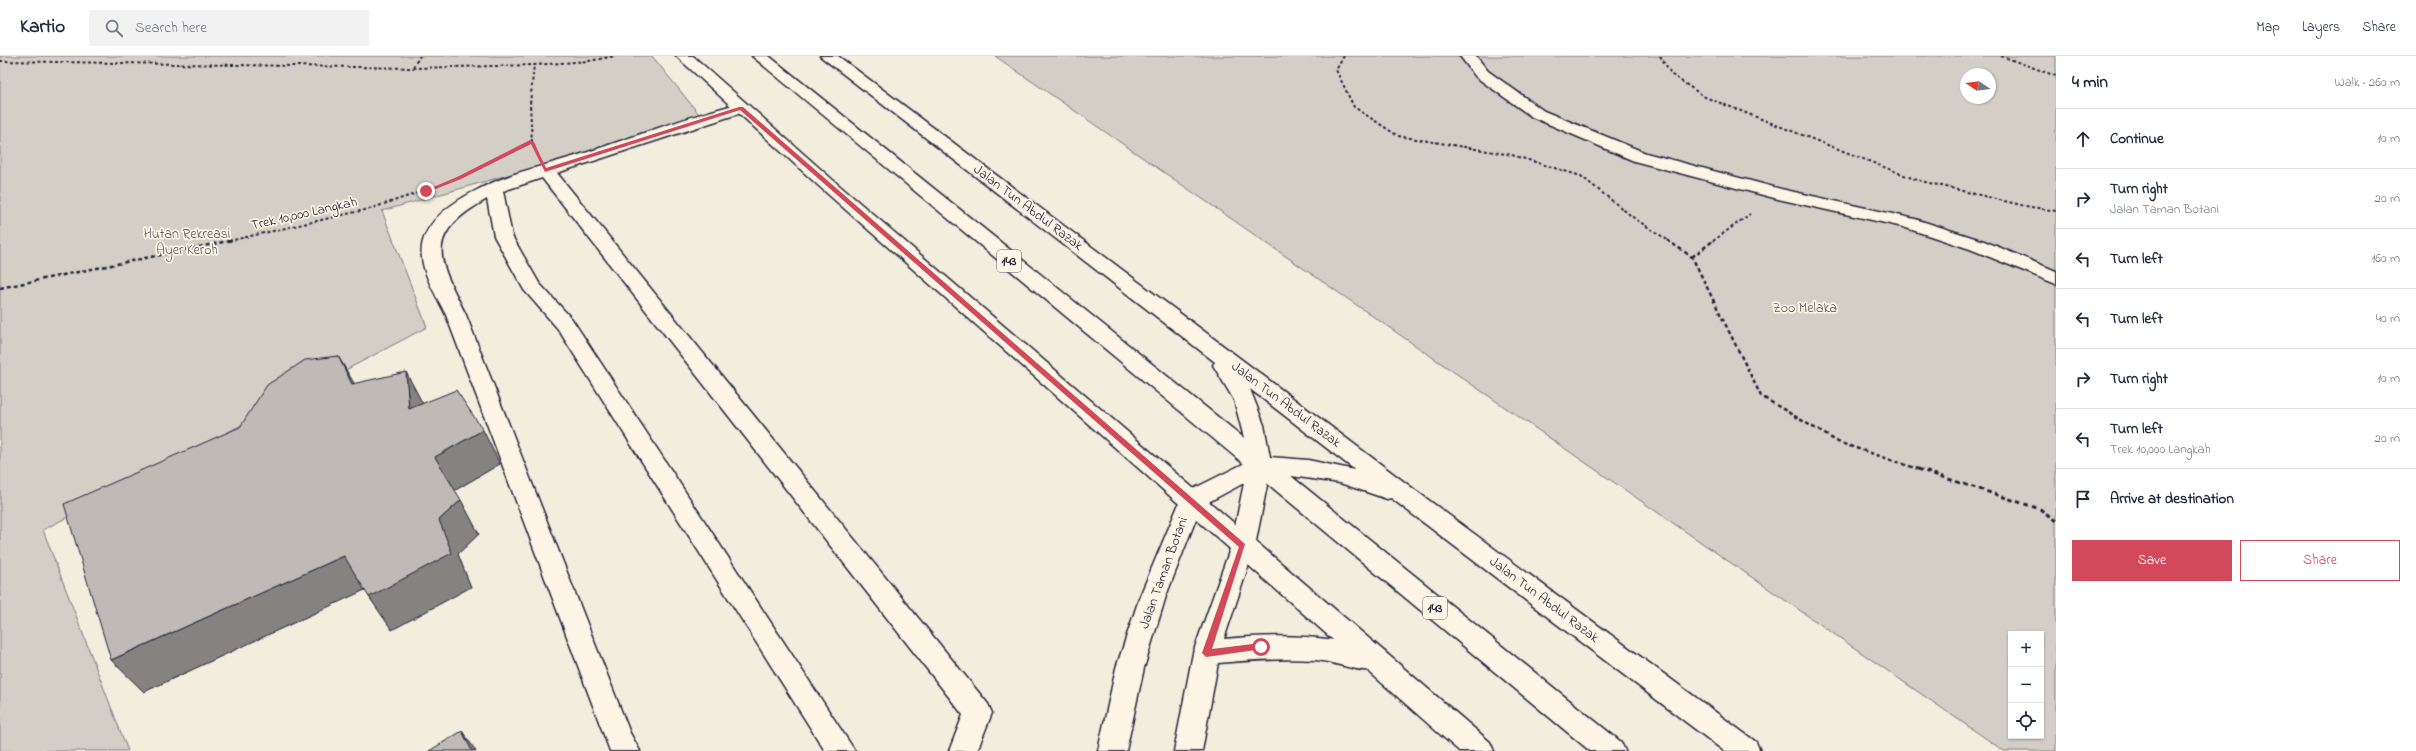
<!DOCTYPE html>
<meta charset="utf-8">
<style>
body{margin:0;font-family:"Indie Flower",sans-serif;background:#f2f2f3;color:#1f2937}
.controls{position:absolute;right:12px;bottom:12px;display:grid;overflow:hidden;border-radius:0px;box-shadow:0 1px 3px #0004}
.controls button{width:36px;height:36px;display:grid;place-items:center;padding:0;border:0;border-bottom:1px solid #e0e1e3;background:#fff;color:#1f2937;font:20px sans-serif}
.compass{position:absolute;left:1960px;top:12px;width:36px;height:36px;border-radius:50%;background:#fff;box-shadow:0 1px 3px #0004;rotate:283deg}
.stop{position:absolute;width:12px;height:12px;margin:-9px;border:3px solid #d1495b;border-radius:50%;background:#fff}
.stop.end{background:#d1495b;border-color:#fff;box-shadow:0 1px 4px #0008}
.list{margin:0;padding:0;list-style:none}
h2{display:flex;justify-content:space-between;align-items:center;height:52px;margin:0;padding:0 16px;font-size:17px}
h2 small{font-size:13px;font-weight:400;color:#747a83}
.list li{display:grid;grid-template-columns:26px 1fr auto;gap:12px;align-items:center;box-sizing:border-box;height:60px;padding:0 16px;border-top:1px solid #e0e1e3}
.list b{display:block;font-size:15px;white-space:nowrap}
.list p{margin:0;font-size:13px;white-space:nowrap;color:#747a83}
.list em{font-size:13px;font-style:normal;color:#747a83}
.actions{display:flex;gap:8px;padding:12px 16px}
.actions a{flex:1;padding:9px 0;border:1px solid #d1495b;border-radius:0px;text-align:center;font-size:14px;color:#d1495b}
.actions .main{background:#d1495b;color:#fff}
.icon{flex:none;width:22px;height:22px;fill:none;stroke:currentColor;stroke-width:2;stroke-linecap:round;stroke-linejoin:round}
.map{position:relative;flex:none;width:2056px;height:695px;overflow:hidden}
header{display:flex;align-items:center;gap:24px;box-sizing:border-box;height:56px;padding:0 20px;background:#fff;border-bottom:1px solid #e0e1e3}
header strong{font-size:19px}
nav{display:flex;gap:22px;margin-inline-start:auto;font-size:14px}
.search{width:280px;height:36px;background:#f2f2f3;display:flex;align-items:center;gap:10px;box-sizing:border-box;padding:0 14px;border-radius:0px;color:#747a83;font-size:15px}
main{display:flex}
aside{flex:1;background:#fff}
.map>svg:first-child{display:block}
</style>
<header>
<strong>Kartio</strong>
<div class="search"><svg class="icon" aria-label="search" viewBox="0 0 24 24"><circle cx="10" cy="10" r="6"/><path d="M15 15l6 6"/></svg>Search here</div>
<nav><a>Map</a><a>Layers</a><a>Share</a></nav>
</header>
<main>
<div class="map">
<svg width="2056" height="695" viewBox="0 0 2056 695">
<rect width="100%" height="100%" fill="#f3edde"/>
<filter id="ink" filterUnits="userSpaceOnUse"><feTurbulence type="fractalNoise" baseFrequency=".025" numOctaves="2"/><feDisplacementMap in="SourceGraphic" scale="8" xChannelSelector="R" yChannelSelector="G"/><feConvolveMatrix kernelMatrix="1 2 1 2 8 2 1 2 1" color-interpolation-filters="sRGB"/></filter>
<g filter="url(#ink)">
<path fill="#d4cfc6" stroke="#7b7880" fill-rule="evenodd" d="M 0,0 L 652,0 L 703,63 L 382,155 L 427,271 L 43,474 L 128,695 L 0,695 Z
M 995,0 L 2056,0 L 2056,695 L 2004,695 ZM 1966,18 L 1990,18 L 1990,42 L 1966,42 ZM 2011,578 L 2041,578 L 2041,680 L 2011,680 Z"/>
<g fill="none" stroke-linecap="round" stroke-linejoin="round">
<g stroke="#22223b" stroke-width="3">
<path id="lane" d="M 1460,0 L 1476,0 L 1488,15 L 1544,55 L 1646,97 L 1781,133 L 1915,163 L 1984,185 L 2056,215 L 2056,228 L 1970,193 L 1903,171 L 1778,143 L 1634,105 L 1532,61 L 1476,21 Z
M 741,47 L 747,49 L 749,52 L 747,55 L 557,117 L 988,648 L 992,657 L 977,695 L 949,695 L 963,659 L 542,122 L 503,135 L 512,180 L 539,227 L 572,263 L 855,695 L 825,695 L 558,273 L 524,234 L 494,180 L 487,143 C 422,180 438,202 466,259 L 630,677 L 640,695 L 610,695 L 446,259 C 436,238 416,210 423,185 C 430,161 455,145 477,134 C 510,116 549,109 585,97 C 637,80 688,60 741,47 Z"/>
</g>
<g stroke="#22223b" stroke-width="3">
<path id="street" d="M 676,0 L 693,0 L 833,124 L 1490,686 L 1494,695 L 1459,695 L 821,132 Z"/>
</g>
<g stroke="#22223b" stroke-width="3">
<path id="secondary" d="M 1259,400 L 1267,403 L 1271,409 L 1255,490 L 1224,583 C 1277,578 1334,578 1385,596 L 1388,604 L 1385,612 C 1363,620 1338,606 1316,604 C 1282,602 1251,604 1218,607 L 1202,695 L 1174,695 L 1193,597 L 1231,490 L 1244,427 L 1201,450 L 1166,540 L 1144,612 L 1126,695 L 1098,695 L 1116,612 L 1140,540 L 1183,438 Z"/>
</g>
<g stroke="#22223b" stroke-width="3">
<path id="highway" d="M 752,0 L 769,0 L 1244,382 L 1234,344 L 1213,309 L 1215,306 L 820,0 L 838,0 L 1423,440 L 1756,686 L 1760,695 L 1724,695 L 1391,442 L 1387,443 L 1340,427 L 1291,420 L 1621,686 L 1625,695 L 1590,695 ZM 1250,333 L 1355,414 L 1308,404 L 1270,401 L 1264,369 Z"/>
</g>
<path stroke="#22223b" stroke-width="2" stroke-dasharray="3 2.5" stroke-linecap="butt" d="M 1344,0 L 1336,14 L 1354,51 L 1398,80 L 1512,99 L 1581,120 L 1634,162 L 1669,185
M 1660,0 L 1672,19 L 1705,41 L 1917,124 L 2025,150 L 2056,155
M 2001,0 L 2056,20
M 0,5 L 413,12 L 534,9 L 589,5 L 615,0
M 413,11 L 420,0
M 532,86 L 530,48 L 534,9
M 521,91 L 532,86
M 229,185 L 369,153 L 436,131
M 1713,185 L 1750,158"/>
<path stroke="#22223b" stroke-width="2.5" stroke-dasharray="4 3" stroke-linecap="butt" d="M 1667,184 L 1692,201 L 1761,340 L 1838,386 L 1921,414
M 1692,201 L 1714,184
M 0,232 L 233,184"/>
<path stroke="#22223b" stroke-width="3" stroke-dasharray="4.5 3.5" stroke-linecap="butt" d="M 1918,413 L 2040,453 L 2056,465"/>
<use href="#lane" fill="#fcf5e5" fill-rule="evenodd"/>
<use href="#street" fill="#fcf5e5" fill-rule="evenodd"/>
<use href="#secondary" fill="#fcf5e5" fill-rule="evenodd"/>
<use href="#highway" fill="#fcf5e5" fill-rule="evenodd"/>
</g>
<path fill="#86827f" stroke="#22223b" d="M 338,300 L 358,334 L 352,328 Z
M 406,316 L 424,350 L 409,353 Z
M 483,374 L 500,408 L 454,435 L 435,401 Z
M 461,444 L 479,478 L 458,498 L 471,531 L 392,574 L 369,541 L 439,464 Z
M 344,500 L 367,533 L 144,636 L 111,604 Z
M 462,675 L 476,695 L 472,695 Z"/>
<path fill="#bfbab6" stroke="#22223b" d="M 338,300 L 352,328 L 406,316 L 409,353 L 456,334 L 483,374 L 435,401 L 461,444 L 439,464 L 452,497 L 369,541 L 344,500 L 111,604 L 64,448 L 240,371 L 267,329 L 305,304 Z
M 462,675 L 472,695 L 429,695 Z"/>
</g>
<path fill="#d1495b" d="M 739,51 L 743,51 L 1245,488 L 1212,593 L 1261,587 L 1263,588 L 1263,593 L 1206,601 L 1202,597 L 1239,491 L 740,54 L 545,116 L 531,88 L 461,123 L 428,136 L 424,135 L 457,121 L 530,84 L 534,86 L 546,112 Z"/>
<g text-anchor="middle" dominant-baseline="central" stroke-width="3.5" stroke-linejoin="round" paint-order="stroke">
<g fill="#fcf5e5" stroke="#63616e" stroke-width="1">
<rect x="997" y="194" width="24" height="22" rx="3"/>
<rect x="1423" y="541" width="24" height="22" rx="3"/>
</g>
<g font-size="13" font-weight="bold" fill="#22223b">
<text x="1009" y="205">143</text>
<text x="1435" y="552">143</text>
</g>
<g font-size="14" fill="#22223b" stroke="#fcf5e5">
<text transform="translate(1028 152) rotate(37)">Jalan Tun Abdul Razak</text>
<text transform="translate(304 158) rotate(-13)">Trek 10,000 Langkah</text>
<text transform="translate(1286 349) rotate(37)">Jalan Tun Abdul Razak</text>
<text transform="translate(1164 517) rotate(-70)">Jalan Taman Botani</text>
<text transform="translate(1544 544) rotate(37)">Jalan Tun Abdul Razak</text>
</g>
<g font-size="14" fill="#575665" stroke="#fcf5e5">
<text x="187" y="178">Hutan Rekreasi<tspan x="187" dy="16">Ayer Keroh</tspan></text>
<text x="1805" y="252">Zoo Melaka</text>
</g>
</g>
</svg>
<div class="controls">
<button>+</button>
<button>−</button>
<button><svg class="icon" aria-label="locate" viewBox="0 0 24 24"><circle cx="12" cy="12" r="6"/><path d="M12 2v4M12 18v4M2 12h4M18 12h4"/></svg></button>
</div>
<svg class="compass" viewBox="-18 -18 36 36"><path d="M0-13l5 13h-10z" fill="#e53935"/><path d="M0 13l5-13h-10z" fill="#747a83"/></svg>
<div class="stop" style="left:1261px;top:591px"></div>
<div class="stop end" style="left:426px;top:135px"></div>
</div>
<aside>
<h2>4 min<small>Walk · 260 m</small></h2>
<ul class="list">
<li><svg class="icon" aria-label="ahead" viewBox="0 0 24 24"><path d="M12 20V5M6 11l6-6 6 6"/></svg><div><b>Continue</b></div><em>10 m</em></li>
<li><svg class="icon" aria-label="right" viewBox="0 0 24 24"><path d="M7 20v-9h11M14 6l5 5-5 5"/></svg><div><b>Turn right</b><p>Jalan Taman Botani</p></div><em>20 m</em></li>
<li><svg class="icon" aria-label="left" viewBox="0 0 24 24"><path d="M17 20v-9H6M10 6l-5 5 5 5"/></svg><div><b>Turn left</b></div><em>160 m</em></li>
<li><svg class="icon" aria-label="left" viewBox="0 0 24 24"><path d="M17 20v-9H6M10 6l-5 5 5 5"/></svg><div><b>Turn left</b></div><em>40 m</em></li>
<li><svg class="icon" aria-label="right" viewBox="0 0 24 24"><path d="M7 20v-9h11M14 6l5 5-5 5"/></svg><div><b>Turn right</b></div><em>10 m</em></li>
<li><svg class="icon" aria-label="left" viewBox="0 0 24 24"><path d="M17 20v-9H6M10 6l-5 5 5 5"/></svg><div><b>Turn left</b><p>Trek 10,000 Langkah</p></div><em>20 m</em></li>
<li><svg class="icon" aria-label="arrive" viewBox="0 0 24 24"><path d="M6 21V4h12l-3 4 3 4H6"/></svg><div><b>Arrive at destination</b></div></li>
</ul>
<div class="actions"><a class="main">Save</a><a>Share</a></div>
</aside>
</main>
